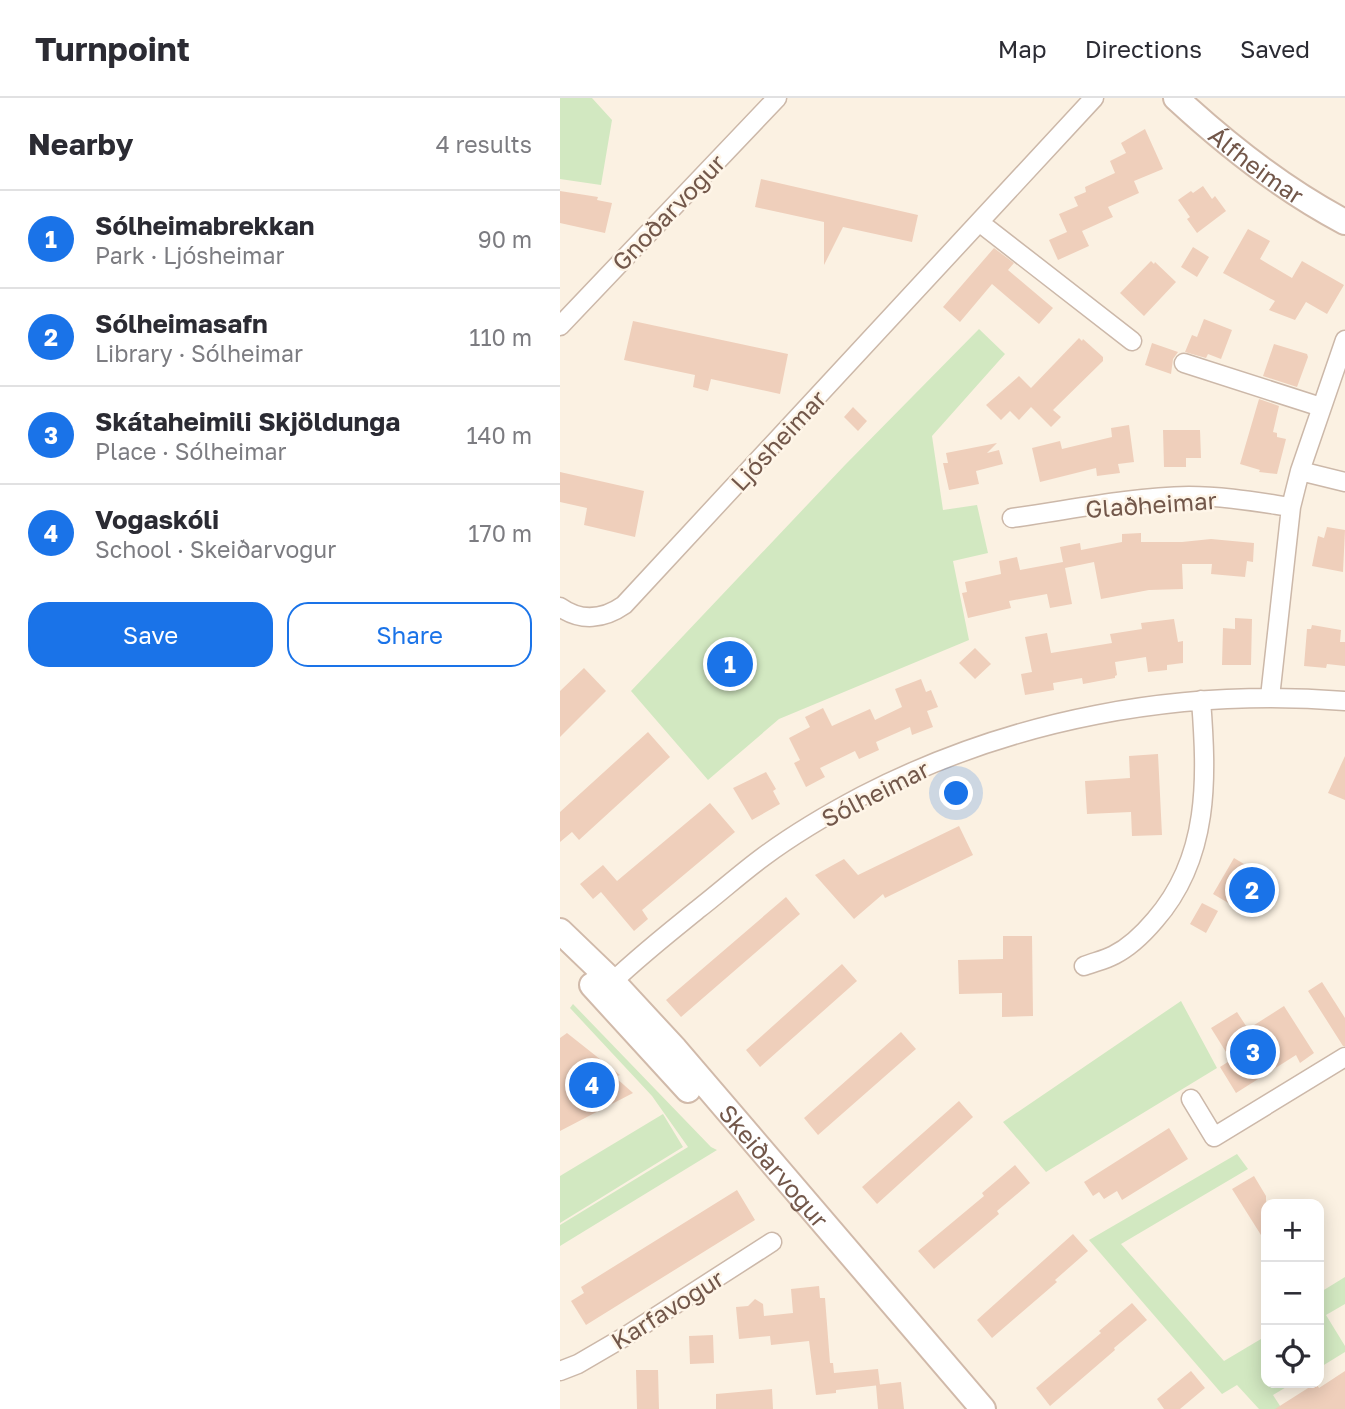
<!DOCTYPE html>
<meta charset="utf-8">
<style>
body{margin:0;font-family:"Golos Text",sans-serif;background:#f7f7f7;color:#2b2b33}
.controls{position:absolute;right:21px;bottom:21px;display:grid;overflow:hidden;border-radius:14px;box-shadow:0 4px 18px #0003}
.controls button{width:63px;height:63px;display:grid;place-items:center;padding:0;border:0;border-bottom:2px solid #e1e1e2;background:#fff;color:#2b2b33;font:35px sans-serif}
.you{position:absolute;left:397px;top:696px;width:24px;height:24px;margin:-18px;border:5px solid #fff;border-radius:50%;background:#1a73e8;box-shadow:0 0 0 10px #1a73e833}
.badge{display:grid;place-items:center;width:46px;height:46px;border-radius:50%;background:#1a73e8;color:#fff;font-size:23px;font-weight:700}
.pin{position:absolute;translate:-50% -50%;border:4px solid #fff;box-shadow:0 2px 7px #0006}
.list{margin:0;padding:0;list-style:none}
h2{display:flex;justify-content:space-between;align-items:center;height:91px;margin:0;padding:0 28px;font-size:30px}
h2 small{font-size:23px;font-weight:400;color:#7c7c81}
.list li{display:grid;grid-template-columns:46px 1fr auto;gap:21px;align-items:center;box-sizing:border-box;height:98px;padding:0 28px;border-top:2px solid #e1e1e2}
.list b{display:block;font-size:26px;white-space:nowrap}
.list p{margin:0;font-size:23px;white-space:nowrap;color:#7c7c81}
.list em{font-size:23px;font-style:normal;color:#7c7c81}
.actions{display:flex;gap:14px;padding:21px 28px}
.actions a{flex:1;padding:16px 0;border:2px solid #1a73e8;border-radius:21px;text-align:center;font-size:24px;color:#1a73e8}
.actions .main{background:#1a73e8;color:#fff}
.icon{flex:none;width:38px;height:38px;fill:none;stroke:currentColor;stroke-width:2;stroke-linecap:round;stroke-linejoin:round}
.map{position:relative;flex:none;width:785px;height:1311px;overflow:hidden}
header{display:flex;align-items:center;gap:42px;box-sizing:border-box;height:98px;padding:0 35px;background:#fff;border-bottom:2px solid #e1e1e2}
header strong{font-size:33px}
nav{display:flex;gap:38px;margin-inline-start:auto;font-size:24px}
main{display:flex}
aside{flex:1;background:#fff}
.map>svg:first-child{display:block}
</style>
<header>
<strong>Turnpoint</strong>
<nav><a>Map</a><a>Directions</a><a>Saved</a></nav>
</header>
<main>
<aside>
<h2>Nearby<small>4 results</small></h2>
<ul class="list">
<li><span class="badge">1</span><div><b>Sólheimabrekkan</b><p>Park · Ljósheimar</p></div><em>90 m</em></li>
<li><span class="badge">2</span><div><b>Sólheimasafn</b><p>Library · Sólheimar</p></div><em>110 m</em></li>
<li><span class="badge">3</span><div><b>Skátaheimili Skjöldunga</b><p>Place · Sólheimar</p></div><em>140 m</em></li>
<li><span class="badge">4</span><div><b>Vogaskóli</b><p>School · Skeiðarvogur</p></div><em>170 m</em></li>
</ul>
<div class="actions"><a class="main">Save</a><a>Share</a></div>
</aside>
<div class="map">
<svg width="785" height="1311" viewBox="0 0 785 1311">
<rect width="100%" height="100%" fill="#fbf1e2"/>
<path fill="#d2e8c1" d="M 0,0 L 32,0 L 52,22 L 41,87 L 0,81 Z
M 419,231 L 445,256 L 372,338 L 383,412 L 417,407 L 428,455 L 393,463 L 409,542 L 219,621 L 148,682 L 71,593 L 285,367 Z
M 621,903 L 657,970 L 486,1074 L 443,1024 Z
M 13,906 L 151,1049 L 157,1052 L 0,1148 L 0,1127 L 128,1049 L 92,998 L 10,910 Z
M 103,1016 L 123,1049 L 0,1125 L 0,1078 Z
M 677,1056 L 688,1071 L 561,1146 L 664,1263 L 706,1238 L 706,1285 L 733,1285 L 713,1297 L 722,1311 L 699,1311 L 677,1287 L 662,1296 L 529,1142 Z
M 785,1179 L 785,1206 L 766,1217 L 785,1248 L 785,1254 L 759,1270 L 759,1195 Z"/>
<path fill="#efcfbb" d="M 585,31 L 603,71 L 574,83 L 579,95 L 548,109 L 553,119 L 522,133 L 529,148 L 498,162 L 489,142 L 507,134 L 499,116 L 518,108 L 514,99 L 526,94 L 525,89 L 555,75 L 550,63 L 566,55 L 561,45 Z
M 201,81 L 358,117 L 352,144 L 283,129 L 264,167 L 264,124 L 195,109 Z
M 643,88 L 652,101 L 655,98 L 666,113 L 637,135 L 627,121 L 630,119 L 618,102 L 631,93 L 633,95 Z
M 0,93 L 38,99 L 37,102 L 52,105 L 45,135 L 0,125 Z
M 688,131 L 710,143 L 700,161 L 732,180 L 742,163 L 784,187 L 767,216 L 746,204 L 735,222 L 709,212 L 715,203 L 663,175 Z
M 633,149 L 649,159 L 637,179 L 621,169 Z
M 434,150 L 454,165 L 448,172 L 493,210 L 479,226 L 432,186 L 400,224 L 383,209 Z
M 591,163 L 594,166 L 595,164 L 616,184 L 584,218 L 560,195 Z
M 644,221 L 672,232 L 661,261 L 648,256 L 646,260 L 625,254 L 632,237 L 637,239 Z
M 73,223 L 228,256 L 220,296 L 151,281 L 148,293 L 133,289 L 135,277 L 64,262 Z
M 519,240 L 522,243 L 523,241 L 543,259 L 543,263 L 493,312 L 501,319 L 491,329 L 471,309 L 459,322 L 450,313 L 441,322 L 426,307 L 459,278 L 471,290 Z
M 592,245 L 618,254 L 613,261 L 611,276 L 585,267 Z
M 714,246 L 747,256 L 748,259 L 737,289 L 703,278 Z
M 699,301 L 719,308 L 713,334 L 717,335 L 717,339 L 726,341 L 717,376 L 699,374 L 700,372 L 680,366 Z
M 293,309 L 307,323 L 298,333 L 284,319 Z
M 569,327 L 574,364 L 558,366 L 560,375 L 537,378 L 536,370 L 480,384 L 472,350 L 500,343 L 502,351 L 552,339 L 551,330 Z
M 603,332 L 640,332 L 641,360 L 626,360 L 626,369 L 604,369 Z
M 437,345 L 427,355 L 439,352 L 443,366 L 416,373 L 419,386 L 389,392 L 383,365 L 388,365 L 386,355 Z
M 0,374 L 84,393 L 75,439 L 24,427 L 27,410 L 0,404 Z
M 767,429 L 785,432 L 783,474 L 752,468 L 758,438 L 764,440 Z
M 581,435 L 581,444 L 622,444 L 651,441 L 694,445 L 693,464 L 687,463 L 685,479 L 651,476 L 652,466 L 622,466 L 623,491 L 589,492 L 541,501 L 534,464 L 505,470 L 512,506 L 490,510 L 487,496 L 449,503 L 451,510 L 408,520 L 402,495 L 407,494 L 405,484 L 441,476 L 439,463 L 457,459 L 460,472 L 503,464 L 500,449 L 520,445 L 521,452 L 562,444 L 562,436 Z
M 675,520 L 692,521 L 691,567 L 662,567 L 663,530 L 675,531 Z
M 614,521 L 618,544 L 623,543 L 623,565 L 607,567 L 607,572 L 588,574 L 586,559 L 555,564 L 557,577 L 555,578 L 555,580 L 523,586 L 522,580 L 493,585 L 494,592 L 465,597 L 461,576 L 472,574 L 465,539 L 487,535 L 491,555 L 552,545 L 550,536 L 582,531 L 581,525 Z
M 752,527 L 781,532 L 780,544 L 785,544 L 785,568 L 767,566 L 766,570 L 744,568 L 747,531 L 751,531 Z
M 415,550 L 431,566 L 415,581 L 399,565 Z
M 24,570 L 46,593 L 0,639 L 0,593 Z
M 361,581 L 366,594 L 371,592 L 378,609 L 367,613 L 373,629 L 352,637 L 350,629 L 316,644 L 319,652 L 299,661 L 295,653 L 260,670 L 265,679 L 246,689 L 234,665 L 240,662 L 229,640 L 250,629 L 245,619 L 263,610 L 272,628 L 310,611 L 315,622 L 342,609 L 335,591 Z
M 88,634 L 110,659 L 19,742 L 12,734 L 0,744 L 0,714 Z
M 598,656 L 602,737 L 572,738 L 571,714 L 527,716 L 525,683 L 570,680 L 569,658 Z
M 785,658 L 785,702 L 768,695 Z
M 206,674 L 216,691 L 213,693 L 220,706 L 192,722 L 173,690 Z
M 150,705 L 175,734 L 82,812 L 88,821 L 74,833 L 41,794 L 33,801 L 20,786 L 43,767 L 57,783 Z
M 399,728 L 413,757 L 325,800 L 323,796 L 294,821 L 255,777 L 284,761 L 298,777 Z
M 674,760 L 709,781 L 689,817 L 653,796 Z
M 226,799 L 240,816 L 121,919 L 106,902 Z
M 642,805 L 658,813 L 646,835 L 630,826 Z
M 443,838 L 472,838 L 473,918 L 442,919 L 442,895 L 399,896 L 398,862 L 443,861 Z
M 282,866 L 297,883 L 200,969 L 186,952 Z
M 762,884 L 785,920 L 785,948 L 783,948 L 748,893 Z
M 724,908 L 754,955 L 740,965 L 736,957 L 676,995 L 660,969 L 671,962 L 651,930 L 677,914 L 688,931 Z
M 341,934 L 356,951 L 258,1037 L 244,1020 Z
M 7,935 L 60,977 L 55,979 L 73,995 L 0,1033 L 0,940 Z
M 399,1003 L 413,1019 L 317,1106 L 302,1089 Z
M 609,1030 L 628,1061 L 562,1102 L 557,1093 L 544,1101 L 539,1094 L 533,1098 L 524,1084 Z
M 455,1067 L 470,1085 L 437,1113 L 439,1116 L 374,1171 L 358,1153 L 424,1098 L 422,1095 Z
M 694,1078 L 706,1098 L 706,1145 L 672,1091 Z
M 177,1092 L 195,1122 L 26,1227 L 11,1203 L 24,1195 L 21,1189 Z
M 513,1136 L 528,1153 L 495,1182 L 497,1184 L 432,1240 L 417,1222 Z
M 259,1188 L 260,1200 L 265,1200 L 270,1265 L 273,1265 L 274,1275 L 318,1271 L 320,1287 L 276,1292 L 276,1295 L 256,1297 L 249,1243 L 211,1247 L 210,1238 L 179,1241 L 176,1209 L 188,1208 L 195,1201 L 203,1206 L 204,1218 L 233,1215 L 231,1191 Z
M 572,1205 L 587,1222 L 554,1250 L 555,1252 L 490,1308 L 476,1290 L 541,1235 L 539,1233 Z
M 153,1237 L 154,1265 L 130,1266 L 129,1238 Z
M 76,1272 L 98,1272 L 99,1311 L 77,1311 Z
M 631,1273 L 645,1290 L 620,1311 L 604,1311 L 597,1301 Z
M 785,1273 L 785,1311 L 715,1311 L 756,1285 L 759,1290 Z
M 341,1284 L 344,1311 L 318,1311 L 316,1287 Z
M 212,1291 L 213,1311 L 156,1311 L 156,1296 Z"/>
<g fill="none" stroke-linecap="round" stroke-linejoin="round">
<g stroke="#ccb8a9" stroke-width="21">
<path id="street" d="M 419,124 L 572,243
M 0,228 L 217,0
M 624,265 L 761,309
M 740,373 L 785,384
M 452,420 C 510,412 570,399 629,398 C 663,398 697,404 731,409
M 0,509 C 21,524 44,521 64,507 L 534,0
M 710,599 L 731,409 L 740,373 L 785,242
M 524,868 C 534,864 545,862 554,857 C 570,849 584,835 595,822 C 650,759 647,680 641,602
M 44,892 C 73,863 105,838 137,812 C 159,795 180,776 203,759 C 234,736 268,716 302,698 C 451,621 618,590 785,603
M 631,1001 L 654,1039 L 785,959
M 0,1273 L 18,1266 L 66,1238 L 212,1144"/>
</g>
<g stroke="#d1baaa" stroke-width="28">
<g id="secondary">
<path id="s1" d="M 616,0 C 668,48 722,91 785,124"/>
<path id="s2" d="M 0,833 L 53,884 L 115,951 L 423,1311"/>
<path d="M 32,887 L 128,992"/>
</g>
</g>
<use href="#street" stroke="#fff" stroke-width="18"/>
<use href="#secondary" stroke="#fff" stroke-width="24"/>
</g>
<g text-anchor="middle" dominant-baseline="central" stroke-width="5" stroke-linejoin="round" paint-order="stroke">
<g font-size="24" fill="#72574a" stroke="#fef5e8">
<text stroke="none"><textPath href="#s1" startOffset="105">Álfheimar</textPath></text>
<text transform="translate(108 114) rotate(-46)">Gnoðarvogur</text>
<text transform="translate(218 342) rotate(-47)">Ljósheimar</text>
<text transform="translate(591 406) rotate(-4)">Glaðheimar</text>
<text transform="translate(315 695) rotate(-27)">Sólheimar</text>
<text stroke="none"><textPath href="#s2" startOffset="318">Skeiðarvogur</textPath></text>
<text transform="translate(107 1211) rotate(-32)">Karfavogur</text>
</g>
</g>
</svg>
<div class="controls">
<button>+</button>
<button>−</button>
<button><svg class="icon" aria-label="locate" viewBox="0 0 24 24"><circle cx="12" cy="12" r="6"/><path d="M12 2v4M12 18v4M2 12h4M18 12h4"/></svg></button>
</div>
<div class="you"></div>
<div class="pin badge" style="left:170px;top:566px">1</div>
<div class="pin badge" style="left:692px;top:792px">2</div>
<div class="pin badge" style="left:693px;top:954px">3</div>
<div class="pin badge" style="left:32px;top:987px">4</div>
</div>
</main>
